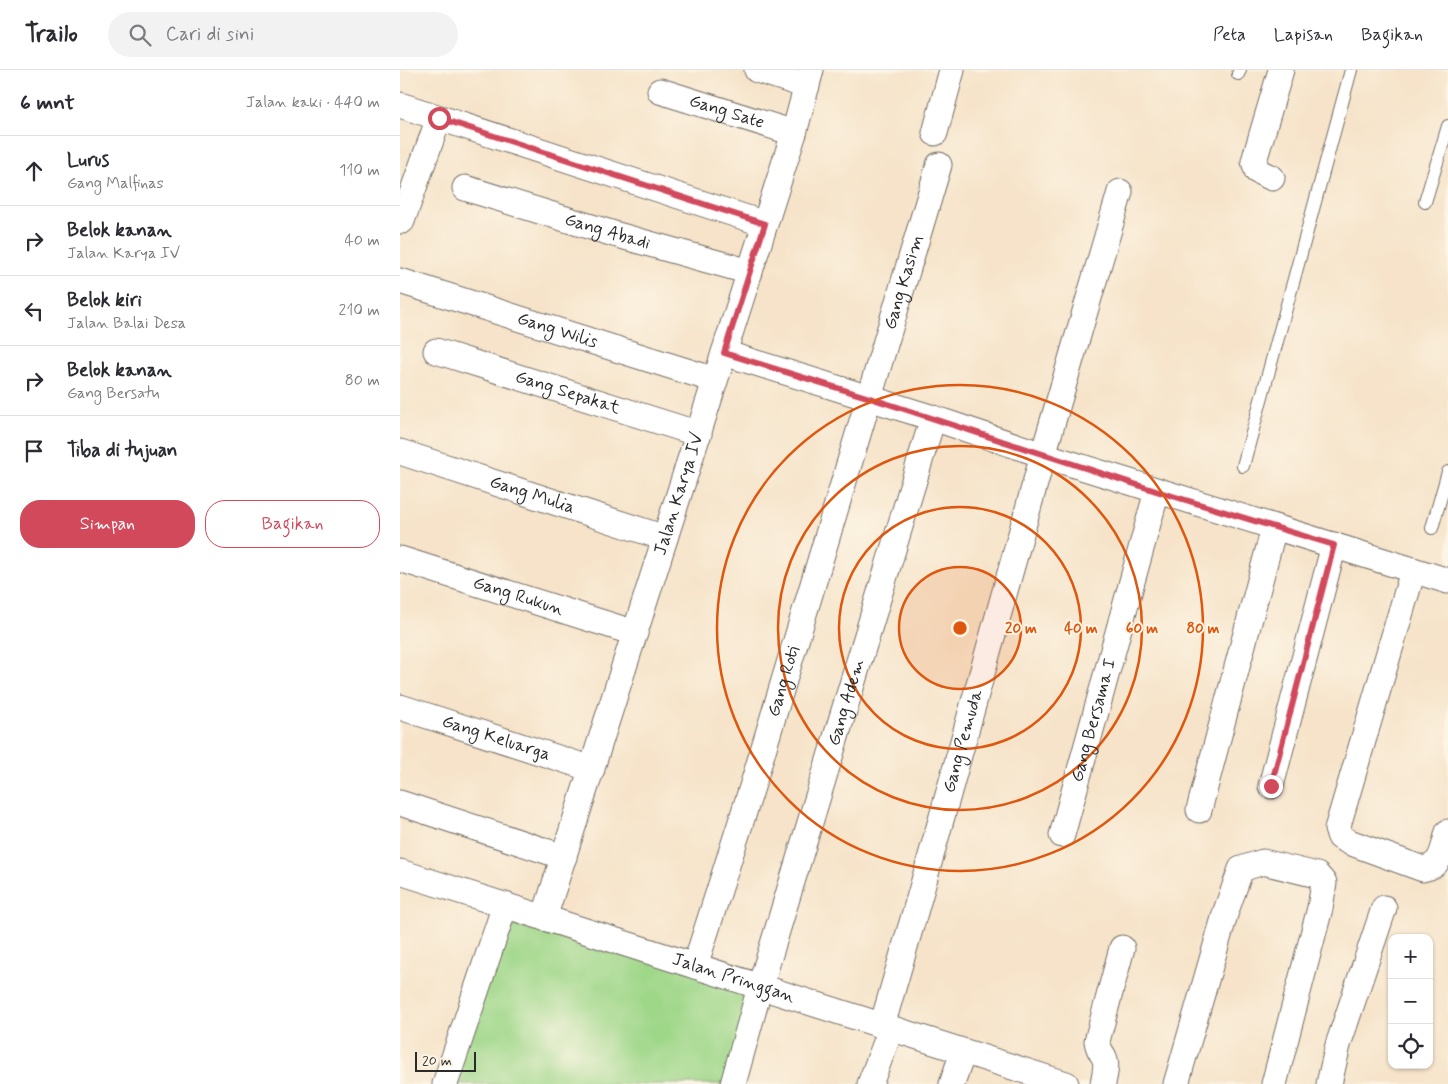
<!DOCTYPE html>
<html lang="id">
<meta charset="utf-8">
<style>
body{margin:0;font-family:Mynerve,sans-serif;background:#f2f2f3;color:#2b2b33}
.controls{position:absolute;right:15px;bottom:15px;display:grid;overflow:hidden;border-radius:10px;box-shadow:0 1px 4px #0004}
.controls button{width:45px;height:45px;display:grid;place-items:center;padding:0;border:0;border-bottom:1px solid #e1e1e2;background:#fff;color:#2b2b33;font:25px sans-serif}
.scale{position:absolute;left:15px;bottom:12px;width:61px;box-sizing:border-box;padding-left:5px;border:2px solid #2b2b2b;border-top:0;font-size:14px;line-height:18px;white-space:nowrap;color:#2b2b2b;-webkit-text-stroke:4px #fcf5e5;paint-order:stroke}
.stop{position:absolute;width:15px;height:15px;margin:-11px;border:4px solid #d1495b;border-radius:50%;background:#fff}
.stop.end{background:#d1495b;border-color:#fff;box-shadow:0 1px 5px #0008}
.list{margin:0;padding:0;list-style:none}
h2{display:flex;justify-content:space-between;align-items:center;height:65px;margin:0;padding:0 20px;font-size:21px}
h2 small{font-size:16px;font-weight:400;color:#7c7c81}
.list li{display:grid;grid-template-columns:32px 1fr auto;gap:15px;align-items:center;box-sizing:border-box;height:70px;padding:0 20px;border-top:1px solid #e1e1e2}
.list b{display:block;font-size:19px;white-space:nowrap}
.list p{margin:0;font-size:16px;white-space:nowrap;color:#7c7c81}
.list em{font-size:16px;font-style:normal;color:#7c7c81}
.actions{display:flex;gap:10px;padding:15px 20px}
.actions a{flex:1;padding:11px 0;border:1px solid #d1495b;border-radius:20px;text-align:center;font-size:18px;color:#d1495b}
.actions .main{background:#d1495b;color:#fff}
.icon{flex:none;width:28px;height:28px;fill:none;stroke:currentColor;stroke-width:2;stroke-linecap:round;stroke-linejoin:round}
.map{position:relative;flex:none;width:1048px;height:1014px;overflow:hidden}
header{display:flex;align-items:center;gap:30px;box-sizing:border-box;height:70px;padding:0 25px;background:#fff;border-bottom:1px solid #e1e1e2}
header strong{font-size:24px}
nav{display:flex;gap:28px;margin-inline-start:auto;font-size:18px}
.search{width:350px;height:45px;background:#f2f2f3;display:flex;align-items:center;gap:12px;box-sizing:border-box;padding:0 18px;border-radius:28px;color:#7c7c81;font-size:19px}
main{display:flex}
aside{flex:1;background:#fff}
.map>svg:first-child{display:block}
</style>
<header>
<strong>Trailo</strong>
<div class="search"><svg class="icon" aria-label="search" viewBox="0 0 24 24"><circle cx="10" cy="10" r="6"/><path d="M15 15l6 6"/></svg>Cari di sini</div>
<nav><a>Peta</a><a>Lapisan</a><a>Bagikan</a></nav>
</header>
<main>
<aside>
<h2>6 mnt<small>Jalan kaki · 440 m</small></h2>
<ul class="list">
<li><svg class="icon" aria-label="ahead" viewBox="0 0 24 24"><path d="M12 20V5M6 11l6-6 6 6"/></svg><div><b>Lurus</b><p>Gang Malfinas</p></div><em>110 m</em></li>
<li><svg class="icon" aria-label="right" viewBox="0 0 24 24"><path d="M7 20v-9h11M14 6l5 5-5 5"/></svg><div><b>Belok kanan</b><p>Jalan Karya IV</p></div><em>40 m</em></li>
<li><svg class="icon" aria-label="left" viewBox="0 0 24 24"><path d="M17 20v-9H6M10 6l-5 5 5 5"/></svg><div><b>Belok kiri</b><p>Jalan Balai Desa</p></div><em>210 m</em></li>
<li><svg class="icon" aria-label="right" viewBox="0 0 24 24"><path d="M7 20v-9h11M14 6l5 5-5 5"/></svg><div><b>Belok kanan</b><p>Gang Bersatu</p></div><em>80 m</em></li>
<li><svg class="icon" aria-label="arrive" viewBox="0 0 24 24"><path d="M6 21V4h12l-3 4 3 4H6"/></svg><div><b>Tiba di tujuan</b></div></li>
</ul>
<div class="actions"><a class="main">Simpan</a><a>Bagikan</a></div>
</aside>
<div class="map">
<svg width="1048" height="1014" viewBox="0 0 1048 1014">
<rect width="100%" height="100%" fill="#fcf5e5"/>
<filter id="ink" filterUnits="userSpaceOnUse"><feTurbulence type="fractalNoise" baseFrequency=".02" numOctaves="2"/><feDisplacementMap in="SourceGraphic" scale="10" xChannelSelector="R" yChannelSelector="G"/><feConvolveMatrix kernelMatrix="1 2 1 2 8 2 1 2 1" color-interpolation-filters="sRGB"/></filter>
<filter id="wash" filterUnits="userSpaceOnUse"><feTurbulence type="fractalNoise" baseFrequency=".0096" numOctaves="4" result="noise"/><feDisplacementMap in="SourceGraphic" scale="20" xChannelSelector="R" yChannelSelector="G"/><feGaussianBlur stdDeviation="1.12" result="paint"/><feColorMatrix in="noise" values="0 0 0 0 0 0 0 0 0 0 0 0 0 0 0 0 0 1.4 0 .05"/><feComposite in="paint" operator="in"/></filter>
<g filter="url(#wash)">
<rect width="100%" height="100%" fill="#f6e3c9"/>
<path fill="#9fd789" stroke="#65815a" d="M 102,843 L 354,921 L 325,1014 L 49,1014 Z"/>
</g>
<g filter="url(#ink)">
<g fill="none" stroke-linecap="round" stroke-linejoin="round">
<g stroke="#726b62" stroke-width="14">
<path id="service" d="M 838,4 L 840,0
M 1025,132 L 1048,56
M 843,396 L 951,0
M 1032,458 L 1048,402"/>
</g>
<g stroke="#726b62" stroke-width="27">
<g id="minor">
<path d="M 357,0 L 407,16"/>
<path id="s1" d="M 260,21 L 394,63"/>
<path d="M 0,35 L 365,154"/>
<path d="M 535,63 L 552,0"/>
<path d="M 872,108 L 857,101 L 854,91 L 881,0"/>
<path id="s2" d="M 65,118 L 214,164 L 350,202"/>
<path d="M 2,151 L 39,48"/>
<path id="s3" d="M 0,211 L 315,310"/>
<path id="s4" d="M 36,281 L 299,364"/>
<path d="M 324,283 L 533,348 L 643,385 L 1048,511"/>
<path id="s5" d="M 0,382 L 265,468"/>
<path id="s6" d="M 0,489 L 235,563"/>
<path d="M 1013,501 L 937,759 L 940,767 L 949,772 L 1023,799 C 1043,796 1043,778 1048,762"/>
<path id="s7" d="M 0,637 L 192,699"/>
<path d="M 871,716 L 934,475"/>
<path d="M 0,733 L 164,787"/>
<path d="M 799,740 L 874,458"/>
<path id="s8" d="M 662,765 L 757,421"/>
<path id="s9" d="M 0,802 L 666,1014"/>
<path id="s10" d="M 144,848 L 394,63 L 411,0"/>
<path id="s11" d="M 295,896 L 352,717 L 539,95"/>
<path id="s12" d="M 482,956 L 522,818 L 643,385 L 720,122"/>
<path d="M 45,1014 L 105,835"/>
<path id="s13" d="M 333,1014 L 360,917 L 533,348"/>
<path d="M 470,1014 L 491,959"/>
<path d="M 552,1014 L 563,982"/>
<path d="M 703,1014 C 704,1006 708,995 704,987 C 701,982 698,979 697,971 L 722,878"/>
<path d="M 776,1014 L 826,841 L 841,799 L 863,792 L 917,805 L 924,813 L 920,838 L 874,1014"/>
<path d="M 929,1014 L 938,975 L 984,838"/>
</g>
</g>
<use href="#service" stroke="#fff" stroke-width="12"/>
<use href="#minor" stroke="#fff" stroke-width="25"/>
</g>
</g>
<g fill="none" stroke-linecap="round" stroke-linejoin="round" filter="url(#ink)">
<path stroke="#d1495b" stroke-width="6" d="M 39,48 L 365,154 L 324,283 L 470,328 L 756,421 L 934,475 L 871,716"/>
</g>
<circle cx="560" cy="558" r="61" fill="#df570e" fill-opacity=".12"/>
<g fill="none" stroke="#df570e" stroke-width="2.5">
<circle cx="560" cy="558" r="61"/>
<circle cx="560" cy="558" r="121"/>
<circle cx="560" cy="558" r="182"/>
<circle cx="560" cy="558" r="243"/>
</g>
<g text-anchor="middle" dominant-baseline="central" stroke-width="4" stroke-linejoin="round" paint-order="stroke">
<g font-size="18" fill="#2b2b2b" stroke="#fcf5e5">
<text stroke="none"><textPath href="#s1" startOffset="70">Gang Sate</textPath></text>
<text stroke="none"><textPath href="#s2" startOffset="149">Gang Abadi</textPath></text>
<text stroke="none"><textPath href="#s11" startOffset="715">Gang Kasim</textPath></text>
<text stroke="none"><textPath href="#s3" startOffset="165">Gang Wilis</textPath></text>
<text stroke="none"><textPath href="#s4" startOffset="138">Gang Sepakat</textPath></text>
<text stroke="none"><textPath href="#s10" startOffset="445">Jalan Karya IV</textPath></text>
<text stroke="none"><textPath href="#s5" startOffset="139">Gang Mulia</textPath></text>
<text stroke="none"><textPath href="#s6" startOffset="124">Gang Rukun</textPath></text>
<text stroke="none"><textPath href="#s11" startOffset="298">Gang Roti</textPath></text>
<text stroke="none"><textPath href="#s13" startOffset="398">Gang Adem</textPath></text>
<text stroke="none"><textPath href="#s8" startOffset="119">Gang Bersama I</textPath></text>
<text stroke="none"><textPath href="#s7" startOffset="101">Gang Keluarga</textPath></text>
<text stroke="none"><textPath href="#s12" startOffset="296">Gang Pemuda</textPath></text>
<text stroke="none"><textPath href="#s9" startOffset="350">Jalan Pringgan</textPath></text>
</g>
</g>
<circle cx="560" cy="558" r="8" fill="#df570e" stroke="#fcf5e5" stroke-width="2.5"/>
<g font-size="15" text-anchor="middle" font-weight="bold" fill="#df570e" stroke="#fcf5e5" stroke-width="4" stroke-linejoin="round" paint-order="stroke">
<text x="621" y="563">20 m</text>
<text x="681" y="563">40 m</text>
<text x="742" y="563">60 m</text>
<text x="803" y="563">80 m</text>
</g>
</svg>
<div class="controls">
<button>+</button>
<button>−</button>
<button><svg class="icon" aria-label="locate" viewBox="0 0 24 24"><circle cx="12" cy="12" r="6"/><path d="M12 2v4M12 18v4M2 12h4M18 12h4"/></svg></button>
</div>
<div class="scale">20 m</div>
<div class="stop" style="left:39px;top:48px"></div>
<div class="stop end" style="left:871px;top:716px"></div>
</div>
</main>
